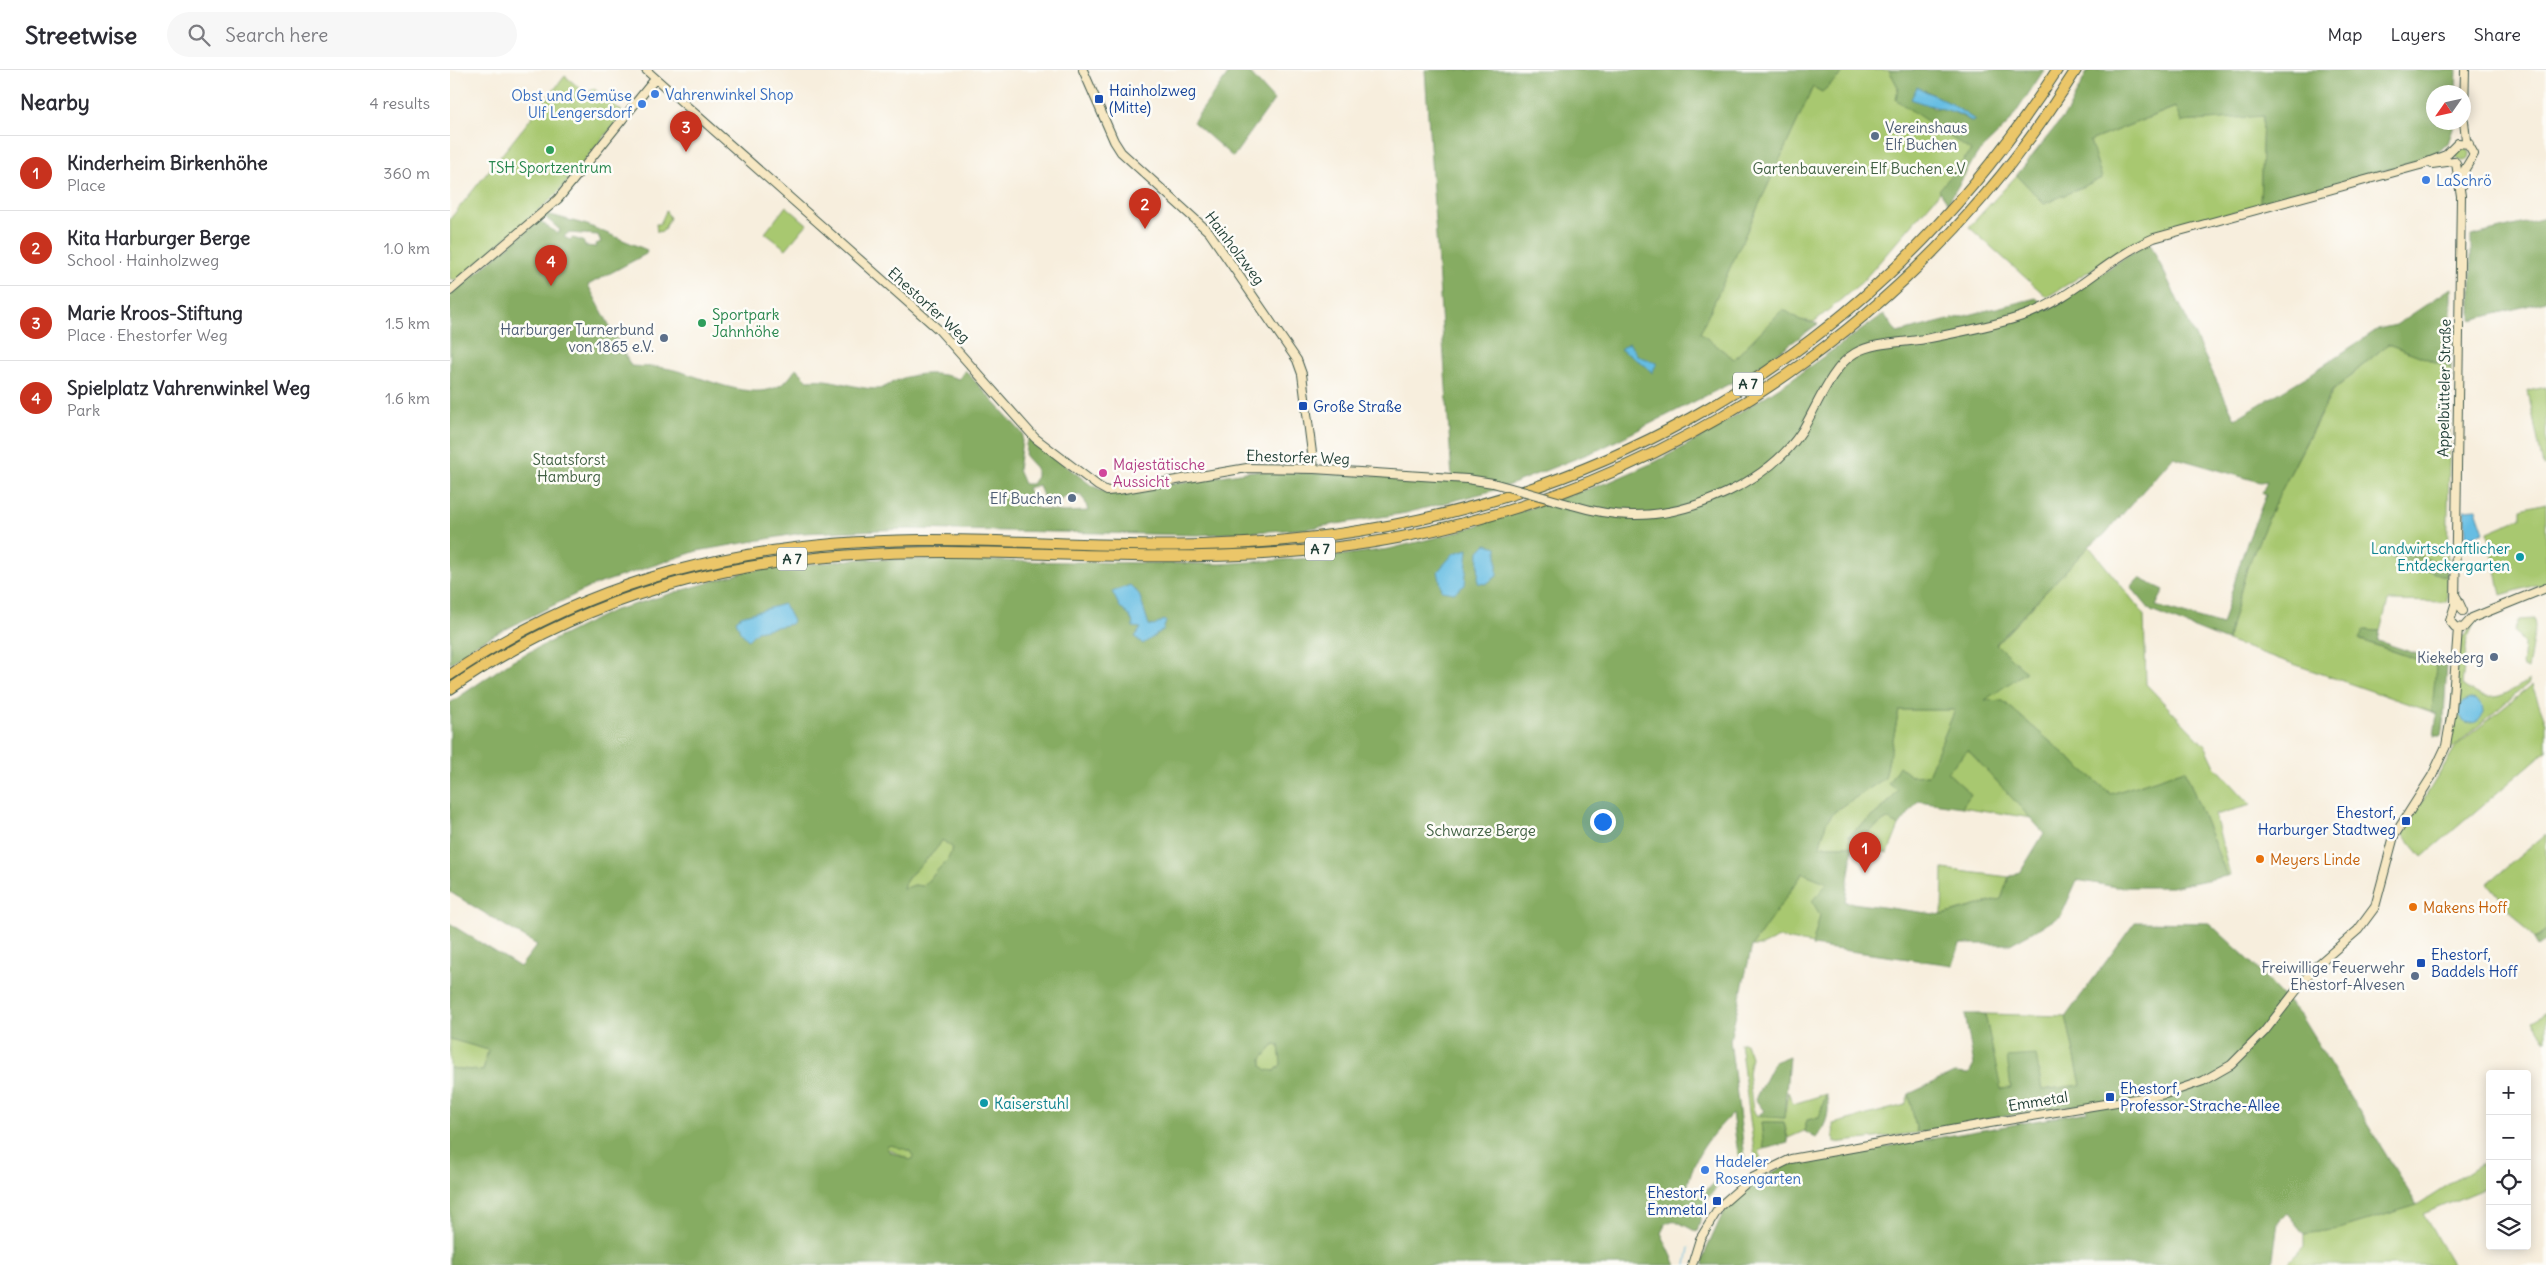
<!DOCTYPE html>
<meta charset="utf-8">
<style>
body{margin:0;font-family:Delius,sans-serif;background:#f7f7f7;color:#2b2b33}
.controls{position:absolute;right:15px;bottom:15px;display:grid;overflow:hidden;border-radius:5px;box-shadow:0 2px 12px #0003}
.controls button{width:45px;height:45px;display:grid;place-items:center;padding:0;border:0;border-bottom:1px solid #e1e1e2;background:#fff;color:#2b2b33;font:25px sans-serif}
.compass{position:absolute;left:1976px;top:15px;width:45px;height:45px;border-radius:50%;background:#fff;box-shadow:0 2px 12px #0003;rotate:236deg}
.you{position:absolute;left:1152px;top:751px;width:18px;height:18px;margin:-12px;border:4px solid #fff;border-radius:50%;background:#1a73e8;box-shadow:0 0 0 8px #1a73e833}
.badge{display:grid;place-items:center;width:32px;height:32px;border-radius:50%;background:#c8321e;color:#fff;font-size:16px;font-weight:700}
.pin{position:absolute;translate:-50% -41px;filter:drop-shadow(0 1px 2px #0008)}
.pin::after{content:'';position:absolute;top:26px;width:18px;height:15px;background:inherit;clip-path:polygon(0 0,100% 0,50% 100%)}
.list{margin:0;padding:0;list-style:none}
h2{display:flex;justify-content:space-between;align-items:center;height:65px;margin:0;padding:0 20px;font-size:21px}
h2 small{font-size:16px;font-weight:400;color:#7c7c81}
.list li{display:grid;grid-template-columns:32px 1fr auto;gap:15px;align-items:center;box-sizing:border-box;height:75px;padding:0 20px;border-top:1px solid #e1e1e2}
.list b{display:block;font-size:19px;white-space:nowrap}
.list p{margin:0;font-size:16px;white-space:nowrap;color:#7c7c81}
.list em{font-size:16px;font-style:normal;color:#7c7c81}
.icon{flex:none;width:28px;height:28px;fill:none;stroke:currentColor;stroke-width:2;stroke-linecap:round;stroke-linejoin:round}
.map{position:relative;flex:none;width:2096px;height:1195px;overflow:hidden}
header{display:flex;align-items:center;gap:30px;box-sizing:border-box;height:70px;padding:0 25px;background:#fff;border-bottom:1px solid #e1e1e2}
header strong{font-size:24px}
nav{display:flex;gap:28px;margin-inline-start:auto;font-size:18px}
.search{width:350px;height:45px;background:#f7f7f7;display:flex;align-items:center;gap:12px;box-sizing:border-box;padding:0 18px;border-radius:28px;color:#7c7c81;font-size:19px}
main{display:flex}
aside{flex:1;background:#fff}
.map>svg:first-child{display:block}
</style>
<header>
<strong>Streetwise</strong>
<div class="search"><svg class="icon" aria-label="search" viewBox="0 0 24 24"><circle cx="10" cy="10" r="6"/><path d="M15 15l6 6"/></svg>Search here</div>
<nav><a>Map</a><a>Layers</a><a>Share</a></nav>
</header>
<main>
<aside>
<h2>Nearby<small>4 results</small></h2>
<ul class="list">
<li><span class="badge">1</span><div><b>Kinderheim Birkenhöhe</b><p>Place</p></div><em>360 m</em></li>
<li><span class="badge">2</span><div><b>Kita Harburger Berge</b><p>School · Hainholzweg</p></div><em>1.0 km</em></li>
<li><span class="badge">3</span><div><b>Marie Kroos-Stiftung</b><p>Place · Ehestorfer Weg</p></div><em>1.5 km</em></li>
<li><span class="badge">4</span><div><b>Spielplatz Vahrenwinkel Weg</b><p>Park</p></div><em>1.6 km</em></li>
</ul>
</aside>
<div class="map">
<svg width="2096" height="1195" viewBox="0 0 2096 1195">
<rect width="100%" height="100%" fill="#fdfcf7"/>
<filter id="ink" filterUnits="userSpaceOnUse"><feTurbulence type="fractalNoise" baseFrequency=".02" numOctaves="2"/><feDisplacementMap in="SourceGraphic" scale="10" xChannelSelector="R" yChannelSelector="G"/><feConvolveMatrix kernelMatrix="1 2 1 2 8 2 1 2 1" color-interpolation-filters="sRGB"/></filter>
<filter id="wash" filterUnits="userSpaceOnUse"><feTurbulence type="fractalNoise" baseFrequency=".0096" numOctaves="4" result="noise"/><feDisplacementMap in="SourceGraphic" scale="20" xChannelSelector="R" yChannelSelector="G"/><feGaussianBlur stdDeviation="1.12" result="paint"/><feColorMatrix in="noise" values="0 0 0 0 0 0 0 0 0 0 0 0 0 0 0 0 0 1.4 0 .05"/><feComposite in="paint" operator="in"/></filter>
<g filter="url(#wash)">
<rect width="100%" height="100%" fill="#f7eedd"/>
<path fill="#a8c86f" stroke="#648252" d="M 1396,0 L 1439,0 L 1448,17 L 1447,30 L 1521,81 L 1486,127 L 1412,212 L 1364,252 L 1350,250 L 1333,239 L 1284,289 L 1250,263 L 1363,17 L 1372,22 Z
M 115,6 L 137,24 L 143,18 L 174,43 L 105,126 L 7,210 L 0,209 L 0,149 Z
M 1726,37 L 1731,52 L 1813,45 L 1810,136 L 1705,163 L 1686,172 L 1597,227 L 1519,157 L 1567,105 L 1594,134 L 1652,108 L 1640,71 Z
M2006 84a7 7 0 1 1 14 0a7 7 0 1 1-14 0Z
M 336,136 L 357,154 L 336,179 L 315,163 Z
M 216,141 L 220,148 L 213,161 L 207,162 L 206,154 L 210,154 Z
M 1938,274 L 2001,298 L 1997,495 L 1949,480 L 1943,487 L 1997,507 L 1997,532 L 1938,531 L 1930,561 L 1914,560 L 1910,570 L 1986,596 L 1982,642 L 1777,571 L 1797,498 L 1825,433 L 1883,321 Z
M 2096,317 L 2096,395 L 2093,396 L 2078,321 Z
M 2096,433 L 2096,514 L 2089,517 L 2086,515 L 2051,525 L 2038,462 L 2071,448 L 2071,439 Z
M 1639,476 L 1694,544 L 1696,614 L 1756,677 L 1765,696 L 1801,735 L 1765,745 L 1780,805 L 1777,806 L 1735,700 L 1661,724 L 1553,631 L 1534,630 L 1575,602 L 1546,575 Z
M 2084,549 L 2085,557 L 2078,599 L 2072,596 L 2074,574 L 2064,560 L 2069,550 Z
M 2025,552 L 2017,569 L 2012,615 C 2040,636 2052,627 2079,610 L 2079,613 L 2001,679 L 1997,677 L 2010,567 L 2014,566 Z
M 2082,615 L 2096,653 L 2096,681 L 1972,787 L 1953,764 L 2006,676 Z
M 1449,640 L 1505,640 L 1478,705 L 1461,706 L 1449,696 L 1448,720 L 1435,736 L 1399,765 L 1411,767 L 1437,749 L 1449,756 L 1438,783 L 1403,776 L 1370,776 L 1376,753 L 1384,742 L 1435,708 Z
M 1518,680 L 1581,748 L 1512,737 L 1521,724 L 1497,702 Z
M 2096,764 L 2096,860 L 2084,869 L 2038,813 Z
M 492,770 L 503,778 L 498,789 L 473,816 L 464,815 L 453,820 C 453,806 485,786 492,770 Z
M 1493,799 L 1559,807 L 1551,829 L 1492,845 Z
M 1353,803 L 1378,813 L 1363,874 L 1329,868 L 1312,876 L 1302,876 Z
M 2096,942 L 2096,972 L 2083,951 Z
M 1535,944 L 1616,946 L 1631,1015 L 1592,1020 L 1558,987 L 1561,1018 L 1550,1019 Z
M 0,969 L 38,980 L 33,1001 L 0,998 Z
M 1290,973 L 1296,973 L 1301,987 L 1298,1003 L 1303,1040 L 1307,1046 L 1334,1048 L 1338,1022 L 1343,1034 L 1376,1024 L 1369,1048 L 1357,1050 L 1354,1061 L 1338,1068 L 1334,1052 L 1311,1052 L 1314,1079 L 1309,1081 L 1312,1094 L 1306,1095 Z
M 825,974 L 829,975 L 831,994 L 825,1001 L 816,1000 L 812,996 L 812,989 Z
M 1459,1024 L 1467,1063 L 1384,1073 L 1383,1054 L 1455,1035 Z
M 438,1075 L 452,1077 L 463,1084 L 464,1088 L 460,1090 L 436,1078 Z
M 2040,1088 L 2040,1116 L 1973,1144 L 2003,1195 L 1841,1195 L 1839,1192 L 1854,1176 L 1854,1164 L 1889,1159 L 1967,1135 Z"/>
<path fill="#86ac62" stroke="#52744b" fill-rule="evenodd" d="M 781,0 L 797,0 L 824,30 L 783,87 L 743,52 Z
M 975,0 L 1396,0 L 1372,22 L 1363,17 L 1250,263 L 1284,289 L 1333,239 L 1350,250 L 1368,254 L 1297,305 L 1150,379 L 1049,419 L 956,443 L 855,459 L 747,465 L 459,459 L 351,463 L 247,481 L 142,516 L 26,574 L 0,594 L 0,225 L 97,144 L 137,155 L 197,180 L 196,184 L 138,215 L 181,296 C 193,297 208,296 220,299 C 258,307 321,345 346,298 L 358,310 C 382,307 404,319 427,319 C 434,319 442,312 448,310 C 467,302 490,302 509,309 L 515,300 L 573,364 L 568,400 L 574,414 L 582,414 L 586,408 L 586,398 L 575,386 L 576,374 L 579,368 L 641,415 L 660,424 L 802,401 L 1002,408 ZM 94,146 L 110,160 L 108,164 L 90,151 ZM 118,163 L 148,165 L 151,172 L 146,174 L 146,177 L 135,176 L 133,171 L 123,168 L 120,170 L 114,167 ZM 589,415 L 594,429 L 610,431 L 614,427 L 630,425 L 635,431 L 638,441 L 614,442 L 586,438 L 577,418 Z
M 1439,0 L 1594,0 L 1559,53 L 1527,84 L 1498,133 L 1489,120 L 1521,81 L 1446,30 L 1448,17 ZM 1475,20 L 1515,43 L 1521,51 L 1498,39 L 1482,38 Z
M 1638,0 L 2007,0 L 2006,22 L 1984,22 L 1984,52 L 2005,53 L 1998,73 L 1984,86 L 1810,136 L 1813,46 L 1731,52 L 1725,37 L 1640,71 L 1652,108 L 1594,134 L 1567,105 L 1618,41 Z
M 2096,148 L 2096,231 L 2021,250 L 2021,166 Z
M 1699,171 L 1785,349 L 1859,305 L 1928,259 L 1946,255 L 2001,218 L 2001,298 L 1938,274 L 1882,321 L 1825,433 L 1797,498 L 1777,571 L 1701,541 L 1681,517 L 1689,508 L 1714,520 L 1706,536 L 1772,555 L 1793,483 L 1816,425 L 1812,423 L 1817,411 L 1810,412 L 1723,387 L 1654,465 L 1639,476 L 1546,574 L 1576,602 L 1535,630 L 1553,631 L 1661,724 L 1735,700 L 1777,806 L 1722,817 L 1666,817 L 1627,810 L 1611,846 L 1560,874 L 1510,874 L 1503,895 L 1362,876 L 1370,845 L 1362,831 L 1378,813 L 1353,803 L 1302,876 L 1280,970 L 1295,1088 L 1289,1090 L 1282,1044 C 1259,1067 1244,1085 1237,1118 L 1251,1125 L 1268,1110 L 1270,1114 L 1256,1130 L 1247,1162 L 1226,1151 L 1216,1153 L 1211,1163 L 1226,1195 L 0,1195 L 0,998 L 33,1001 L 38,980 L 0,969 L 0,854 L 70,897 L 87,875 L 0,822 L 0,633 L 63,590 L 162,541 L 298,501 L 409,489 L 770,494 L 878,487 L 939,479 L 1004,463 L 1159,412 L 1205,392 L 1250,368 L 1336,313 L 1434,244 L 1447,263 L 1586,228 L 1599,239 ZM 1449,640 L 1505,640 L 1478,705 L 1461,706 L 1449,696 L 1438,714 L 1448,720 L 1435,736 L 1398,766 L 1411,767 L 1437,749 L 1449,756 L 1468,731 L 1512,737 L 1521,724 L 1497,702 L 1518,680 L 1594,763 L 1571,801 L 1559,807 L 1551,829 L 1492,845 L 1395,832 L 1403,776 L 1370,776 L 1376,753 L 1384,742 L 1435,708 ZM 492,770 L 503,778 L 498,789 L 473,816 L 464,815 L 453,819 C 453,806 485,786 492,770 ZM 824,974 L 829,975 L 831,994 L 825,1001 L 817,1000 L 812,996 L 812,989 ZM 441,1075 L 460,1081 L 464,1088 L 460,1090 L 440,1082 L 436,1077 Z
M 1949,480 L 1997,495 L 1997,507 L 1942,488 Z
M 1914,560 L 1930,561 L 1928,571 L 1997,594 L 1994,646 L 1991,666 L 1984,666 L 1987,644 L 1982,642 L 1986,596 L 1909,569 Z
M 1685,852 L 1759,853 L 1799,890 L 1850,945 L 1967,1135 L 1889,1159 L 1854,1164 L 1837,1143 L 1828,1152 L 1822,1195 L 1253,1195 L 1254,1185 L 1274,1141 L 1311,1108 L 1341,1093 L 1637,1042 L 1635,1034 L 1531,1050 L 1467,1063 L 1459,1024 L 1504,1003 L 1519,1004 L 1524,995 L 1515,944 L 1535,944 L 1551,1019 L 1561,1018 L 1557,987 L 1586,985 L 1592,1020 L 1631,1015 L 1616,946 Z
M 2096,860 L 2096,870 L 2088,876 L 2084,869 Z
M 1339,986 L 1334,1048 L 1307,1046 L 1314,1041 L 1305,1029 L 1324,992 Z
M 1376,1024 C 1381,1041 1377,1054 1366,1068 L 1354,1061 L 1357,1050 L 1369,1048 Z
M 1311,1052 L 1334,1052 L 1338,1073 L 1314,1079 Z"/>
<path fill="#66bde3" stroke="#427d8c" d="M 1467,17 L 1500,33 L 1525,50 L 1521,51 C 1503,38 1481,38 1461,29 Z
M 1179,273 L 1188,286 L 1207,293 L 1202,303 C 1198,295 1178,285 1170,279 Z
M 2026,439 L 2034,462 L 2016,468 L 2014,440 Z
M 1036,474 L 1047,477 L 1047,506 L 1036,514 L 1028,513 L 1029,481 Z
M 1018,479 L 1015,515 L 1004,523 L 992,521 L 988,501 L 1004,483 Z
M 680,515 L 689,524 L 699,555 L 704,556 L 714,550 L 716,552 L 713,560 L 693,574 L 685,567 L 691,558 L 683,557 C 683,546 676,544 670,537 C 667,533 665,526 662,522 Z
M 334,534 L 343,551 L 341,554 L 307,561 L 298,570 L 290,561 L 286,550 L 291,546 Z
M2009 641a12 12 0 1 1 24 0a12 12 0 1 1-24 0Z"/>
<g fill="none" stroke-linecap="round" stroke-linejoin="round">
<path stroke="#66bde3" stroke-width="1" d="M 1236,1195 L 1239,1178"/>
</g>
</g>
<g filter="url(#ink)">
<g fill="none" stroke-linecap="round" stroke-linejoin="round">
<g stroke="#3f584d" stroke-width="10">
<path id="secondary" d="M 196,0 L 489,260 L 585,368 L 648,416 L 657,421 L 668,420 L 797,398 L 864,399 L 1017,409 L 1043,413
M 633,0 L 664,71 L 671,82 L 759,162 L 847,290 L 852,304 L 864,399
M 2014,42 L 2015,0
M 2014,51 L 2016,70 L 2024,84 L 2015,99 L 2014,114
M 2006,93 L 2011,126 L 2005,535 L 2000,551 L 2005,557 L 2013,558 L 2022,548 L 2096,518
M 1982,94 L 2004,91
M 0,221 L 108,129 L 205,9
M 1122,435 C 1142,441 1161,445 1182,445 C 1241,446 1319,412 1352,361 C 1366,338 1382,296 1405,283 C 1424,272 1453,273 1475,269 C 1506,263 1549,255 1578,244 C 1624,227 1659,187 1704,168 L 1970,95 L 1996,85 L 2008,73 L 2019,74
M 2007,528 L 2013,541
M 1242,1195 L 1250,1169 L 1270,1136 L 1302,1108 L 1341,1089 L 1534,1054 L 1715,1024 L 1753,1011 L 1781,995 L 1814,962 L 1863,899 L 1908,860 L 1925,837 L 1944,766 L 1982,706 L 1996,676 L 2002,641 L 2008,558"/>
</g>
<g stroke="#3f584d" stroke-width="12">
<path id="highway" d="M 0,605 C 144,506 297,472 470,470 C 564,469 657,478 751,475 C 1109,467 1413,303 1607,0
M 0,619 C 155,512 309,482 495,482 C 580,482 666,488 752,486 C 819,485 886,480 952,467 C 1234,412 1475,242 1626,0"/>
</g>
<use href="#secondary" stroke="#f7e8c3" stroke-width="8"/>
<use href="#highway" stroke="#ebc669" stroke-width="10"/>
<g stroke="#3f584d" stroke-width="10" stroke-linecap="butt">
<path id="secondary-bridge" d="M 1043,413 L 1122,435"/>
</g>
<use href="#secondary-bridge" stroke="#f7e8c3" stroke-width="8"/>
</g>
</g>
<g fill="#3f7fe0" stroke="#fdfcf7" stroke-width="2">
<circle cx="205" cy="24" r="5"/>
<circle cx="192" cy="34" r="5"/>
<circle cx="1976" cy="110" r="5"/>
<circle cx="1255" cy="1100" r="5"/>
</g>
<g fill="#1a4fb4" stroke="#fdfcf7" stroke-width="2">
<rect x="644" y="24" width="10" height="10" rx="2.5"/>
<rect x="848" y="331" width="10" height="10" rx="2.5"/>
<rect x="1951" y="746" width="10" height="10" rx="2.5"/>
<rect x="1966" y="888" width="10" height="10" rx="2.5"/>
<rect x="1655" y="1022" width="10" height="10" rx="2.5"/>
<rect x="1262" y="1126" width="10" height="10" rx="2.5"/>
</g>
<g fill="#5c6f8a" stroke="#fdfcf7" stroke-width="2">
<circle cx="1425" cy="66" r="5"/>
<circle cx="214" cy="268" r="5"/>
<circle cx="622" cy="428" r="5"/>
<circle cx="2044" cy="587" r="5"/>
<circle cx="1965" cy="906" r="5"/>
</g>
<g fill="#2e9e5b" stroke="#fdfcf7" stroke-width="2">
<circle cx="100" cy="80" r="5"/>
<circle cx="252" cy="253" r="5"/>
</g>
<circle fill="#d1479c" stroke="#fdfcf7" stroke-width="2" cx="653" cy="403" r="5"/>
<g fill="#0f9aa8" stroke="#fdfcf7" stroke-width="2">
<circle cx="2070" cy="487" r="5"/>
<circle cx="534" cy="1033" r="5"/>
</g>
<g fill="#e8710a" stroke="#fdfcf7" stroke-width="2">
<circle cx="1810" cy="789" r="5"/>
<circle cx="1963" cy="837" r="5"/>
</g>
<g text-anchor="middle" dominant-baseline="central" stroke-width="5" stroke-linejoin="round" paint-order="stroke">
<g fill="#fdfcf7" stroke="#62766e" stroke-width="1">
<rect x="1283" y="302.5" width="30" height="23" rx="4"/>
<rect x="855" y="467.5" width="30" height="23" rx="4"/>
<rect x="327" y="477.5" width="30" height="23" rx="4"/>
</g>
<g font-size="14" font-weight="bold" fill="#1f3d34">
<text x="1298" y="314">A 7</text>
<text x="870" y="479">A 7</text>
<text x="342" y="489">A 7</text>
</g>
<g font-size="15" fill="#164399" stroke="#fdfcf7" text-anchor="start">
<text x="659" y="20">Hainholzweg<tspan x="659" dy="17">(Mitte)</tspan></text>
<text x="863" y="336">Große Straße</text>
<text x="1946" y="742" text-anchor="end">Ehestorf,<tspan x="1946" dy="17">Harburger Stadtweg</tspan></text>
<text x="1981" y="884">Ehestorf,<tspan x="1981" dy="17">Baddels Hoff</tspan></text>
<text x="1670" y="1018">Ehestorf,<tspan x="1670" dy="17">Professor-Strache-Allee</tspan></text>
<text x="1257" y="1122" text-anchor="end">Ehestorf,<tspan x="1257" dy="17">Emmetal</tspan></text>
</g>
<g font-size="15" fill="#366cbe" stroke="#fdfcf7" text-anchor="start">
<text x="215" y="24">Vahrenwinkel Shop</text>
<text x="182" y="25" text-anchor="end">Obst und Gemüse<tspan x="182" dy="17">Ulf Lengersdorf</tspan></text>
<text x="1986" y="110">LaSchrö</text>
<text x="1265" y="1091">Hadeler<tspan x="1265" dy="17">Rosengarten</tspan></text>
</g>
<g font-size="15" fill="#4e5e75" stroke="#fdfcf7" text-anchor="end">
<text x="1435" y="57" text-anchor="start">Vereinshaus<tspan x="1435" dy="17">Elf Buchen</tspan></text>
<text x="204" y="259">Harburger Turnerbund<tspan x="204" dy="17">von 1865 e.V.</tspan></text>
<text x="612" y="428">Elf Buchen</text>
<text x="2034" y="587">Kiekeberg</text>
<text x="1955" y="897">Freiwillige Feuerwehr<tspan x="1955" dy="17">Ehestorf-Alvesen</tspan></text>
</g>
<g font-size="15" fill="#27864d" stroke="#fdfcf7">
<text x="100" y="97">TSH Sportzentrum</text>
<text x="262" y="244" text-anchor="start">Sportpark<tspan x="262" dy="17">Jahnhöhe</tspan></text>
</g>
<g font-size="15" fill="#416043" stroke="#fdfcf7">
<text x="1409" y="98">Gartenbauverein Elf Buchen e.V</text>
<text x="119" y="389">Staatsforst<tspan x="119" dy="17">Hamburg</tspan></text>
<text x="1031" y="760">Schwarze Berge</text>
</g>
<g font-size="15" fill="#1f3d34" stroke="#fdfcf7">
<text transform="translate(785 178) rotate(53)">Hainholzweg</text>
<text transform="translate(479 235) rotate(42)">Ehestorfer Weg</text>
<text transform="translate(1994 318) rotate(-89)">Appelbütteler Straße</text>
<text transform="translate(848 387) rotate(2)">Ehestorfer Weg</text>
<text transform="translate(1588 1031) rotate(-9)">Emmetal</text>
</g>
<g font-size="15" fill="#b23c85" stroke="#fdfcf7" text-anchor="start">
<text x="663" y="394">Majestätische<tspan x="663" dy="17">Aussicht</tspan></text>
</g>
<g font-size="15" fill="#0d838f" stroke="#fdfcf7" text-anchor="end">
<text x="2060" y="478">Landwirtschaftlicher<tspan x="2060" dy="17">Entdeckergarten</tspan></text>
<text x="544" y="1033" text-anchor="start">Kaiserstuhl</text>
</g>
<g font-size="15" fill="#c56008" stroke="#fdfcf7" text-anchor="start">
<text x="1820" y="789">Meyers Linde</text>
<text x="1973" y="837">Makens Hoff</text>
</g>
</g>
</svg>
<div class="controls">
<button>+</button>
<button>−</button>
<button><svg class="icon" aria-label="locate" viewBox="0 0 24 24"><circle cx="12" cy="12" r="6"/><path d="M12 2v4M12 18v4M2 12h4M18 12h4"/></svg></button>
<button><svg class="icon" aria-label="layers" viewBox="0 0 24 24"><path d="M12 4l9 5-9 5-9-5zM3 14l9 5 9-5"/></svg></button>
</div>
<svg class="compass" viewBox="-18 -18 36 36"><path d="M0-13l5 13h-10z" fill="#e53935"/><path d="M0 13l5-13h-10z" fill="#7c7c81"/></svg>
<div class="you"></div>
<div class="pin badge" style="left:1415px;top:803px">1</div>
<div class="pin badge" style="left:695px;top:159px">2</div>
<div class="pin badge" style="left:236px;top:82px">3</div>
<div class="pin badge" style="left:101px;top:216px">4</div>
</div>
</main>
